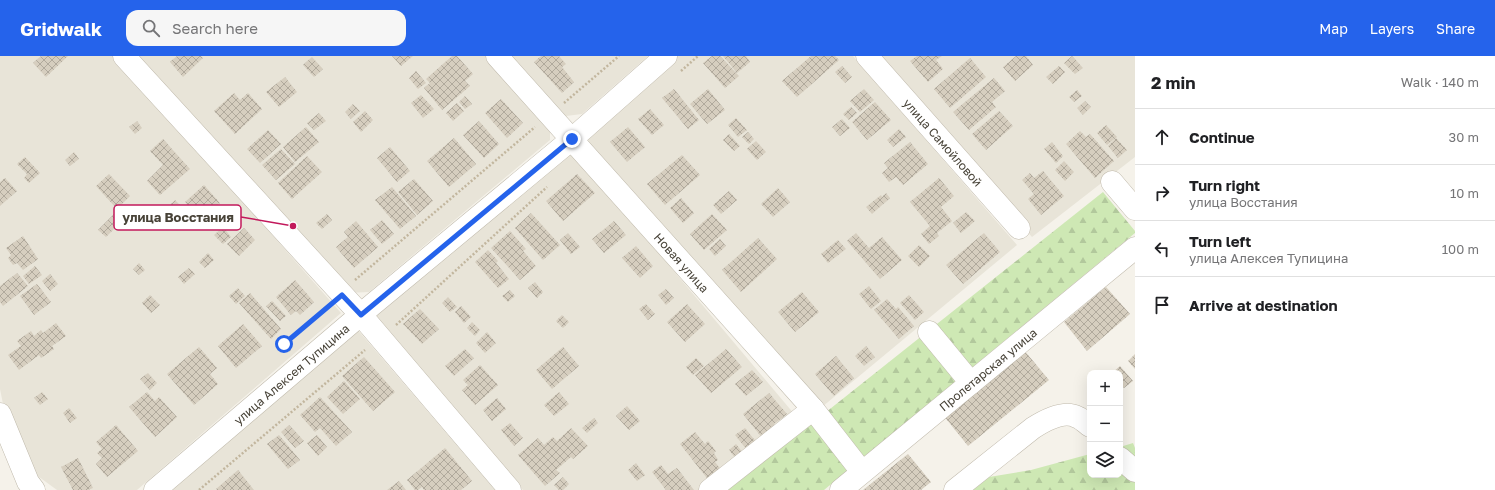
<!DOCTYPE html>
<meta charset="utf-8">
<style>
body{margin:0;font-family:"Golos Text",sans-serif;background:#f6f6f6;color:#202124}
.controls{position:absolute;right:12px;bottom:12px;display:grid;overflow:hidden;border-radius:8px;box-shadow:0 4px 16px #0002}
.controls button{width:36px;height:36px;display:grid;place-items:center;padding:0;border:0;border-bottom:1px solid #e0e0e0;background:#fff;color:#202124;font:20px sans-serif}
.stop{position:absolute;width:12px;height:12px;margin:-9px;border:3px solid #2563eb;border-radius:50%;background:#fff}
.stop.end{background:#2563eb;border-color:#fff;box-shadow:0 1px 4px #0008}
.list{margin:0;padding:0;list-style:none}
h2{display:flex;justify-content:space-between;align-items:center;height:52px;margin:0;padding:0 16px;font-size:17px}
h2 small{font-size:13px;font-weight:400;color:#757577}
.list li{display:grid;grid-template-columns:26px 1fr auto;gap:12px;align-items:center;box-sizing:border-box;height:56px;padding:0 16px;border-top:1px solid #e0e0e0}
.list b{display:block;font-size:15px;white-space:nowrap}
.list p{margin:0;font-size:13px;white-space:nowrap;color:#757577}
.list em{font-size:13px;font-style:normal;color:#757577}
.icon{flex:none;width:22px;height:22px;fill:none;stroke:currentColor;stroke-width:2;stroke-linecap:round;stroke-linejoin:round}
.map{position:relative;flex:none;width:1135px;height:434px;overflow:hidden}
header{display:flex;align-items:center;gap:24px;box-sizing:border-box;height:56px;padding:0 20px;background:#2563eb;color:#fff}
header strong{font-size:19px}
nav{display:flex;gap:22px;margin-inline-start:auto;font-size:14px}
.search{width:280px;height:36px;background:#f6f6f6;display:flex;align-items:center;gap:10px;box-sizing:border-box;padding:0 14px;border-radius:12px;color:#757577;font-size:15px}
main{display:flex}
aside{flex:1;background:#fff}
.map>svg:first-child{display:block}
</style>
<header>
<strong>Gridwalk</strong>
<div class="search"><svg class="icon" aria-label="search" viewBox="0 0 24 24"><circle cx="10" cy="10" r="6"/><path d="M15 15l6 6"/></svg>Search here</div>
<nav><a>Map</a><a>Layers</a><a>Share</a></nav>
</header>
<main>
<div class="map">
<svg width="1135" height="434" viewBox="0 0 1135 434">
<defs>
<pattern id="forest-firs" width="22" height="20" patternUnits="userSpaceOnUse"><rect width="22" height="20" fill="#cee8b4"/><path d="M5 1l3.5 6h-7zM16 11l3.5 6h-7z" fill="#b2c89c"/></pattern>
<pattern id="building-cross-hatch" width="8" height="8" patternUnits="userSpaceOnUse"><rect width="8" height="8" fill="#d6cebf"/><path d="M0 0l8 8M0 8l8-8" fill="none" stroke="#b0a99c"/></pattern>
</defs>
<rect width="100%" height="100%" fill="#f5f2ea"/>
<path fill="#e8e4d8" d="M 0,0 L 114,0 L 341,257 L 137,434 L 57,434 L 35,418 L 5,358 L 0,333 Z
M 133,0 L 486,0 L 550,70 L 550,84 L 369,236 L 347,237 Z
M 503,0 L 648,0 L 582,58 L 558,61 Z
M 674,0 L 853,0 L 1017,189 L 822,351 L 588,87 L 590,74 Z
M 873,0 L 1135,0 L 1135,101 L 1032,181 Z
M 561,96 L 577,100 L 795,359 L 700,434 L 523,434 L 374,263 L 372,255 Z
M 356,272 L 495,434 L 166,434 Z"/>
<path fill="url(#forest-firs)" d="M 1103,136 L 1135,175 L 1135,177 L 824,434 L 728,434 Z
M 1133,387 L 1135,392 L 1135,434 L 973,434 L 989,421 L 1031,414 L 1090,398 L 1090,419 L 1120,419 L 1120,391 Z"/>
<path fill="url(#building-cross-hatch)" d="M 41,0 L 68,0 L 46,21 L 33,7 Z
M 177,0 L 201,0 L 203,2 L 183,21 L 170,6 Z
M 392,0 L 413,0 L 401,10 Z
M 452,0 L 457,0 L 473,18 L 465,25 L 470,30 L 442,54 L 424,32 L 430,27 L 426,23 Z
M 541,0 L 559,0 L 566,8 L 562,11 L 574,26 L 562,37 L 534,6 Z
M 712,0 L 720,0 L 739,20 L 725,32 L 703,7 Z
M 723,0 L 746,0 L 750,6 L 737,17 Z
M 811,0 L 835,0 L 839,4 L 797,41 L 782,25 Z
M 917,0 L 942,0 L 936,4 L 943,13 L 928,26 L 910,5 Z
M 1016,0 L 1026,0 L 1033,9 L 1015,25 L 1003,11 Z
M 1072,0 L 1083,12 L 1075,18 L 1064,7 Z
M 312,1 L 323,13 L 314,21 L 303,9 Z
M 970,2 L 986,21 L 950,52 L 934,33 Z
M 842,10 L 852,21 L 845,27 L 835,16 Z
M 1059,10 L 1065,16 L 1053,28 L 1046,21 Z
M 416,15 L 426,27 L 418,33 L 409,22 Z
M 285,21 L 297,36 L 279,51 L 266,36 Z
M 994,22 L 1005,35 L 992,46 L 996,51 L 969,74 L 953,56 Z
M 674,33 L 699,64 L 688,73 L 662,42 Z
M 708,33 L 725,54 L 707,68 L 690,48 Z
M 864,33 L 874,44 L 860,56 L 850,45 Z
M 1077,34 L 1082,40 L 1074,46 L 1069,41 Z
M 234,37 L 240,44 L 248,37 L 262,53 L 235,78 L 214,55 Z
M 421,39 L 434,53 L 423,62 L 411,47 Z
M 465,40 L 472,48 L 465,53 L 459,46 Z
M 501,43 L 523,67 L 507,82 L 485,57 Z
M 1085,45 L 1091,51 L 1083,59 L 1077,52 Z
M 875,46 L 891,64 L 867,84 L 852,66 Z
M 457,47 L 464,55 L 453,65 L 446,57 Z
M 353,48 L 360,55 L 351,63 L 345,56 Z
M 851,51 L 857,57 L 849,64 L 843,58 Z
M 650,53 L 664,69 L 652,79 L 638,63 Z
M 365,55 L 373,64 L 361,76 L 353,66 Z
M 999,55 L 1013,70 L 986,94 L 972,78 Z
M 319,57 L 326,65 L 314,74 L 307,67 Z
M 736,62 L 747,74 L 738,81 L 728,69 Z
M 842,63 L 850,72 L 840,80 L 832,71 Z
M 137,65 L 142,72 L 135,78 L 129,71 Z
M 479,65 L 499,88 L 484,102 L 463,79 Z
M 1106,69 L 1117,81 L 1107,89 L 1097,77 Z
M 306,71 L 319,86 L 295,106 L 283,91 Z
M 628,71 L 645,91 L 627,106 L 610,86 Z
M 899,73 L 906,81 L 893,91 L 887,84 Z
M 268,74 L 281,88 L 260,107 L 247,93 Z
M 1080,75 L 1086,81 L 1090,78 L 1114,105 L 1095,122 L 1066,88 Z
M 748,76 L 754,83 L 749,88 L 742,81 Z
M 729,78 L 740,90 L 734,95 L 723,84 Z
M 454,82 L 476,108 L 449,131 L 427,105 Z
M 1116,82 L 1127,94 L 1118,102 L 1108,90 Z
M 163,83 L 190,113 L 160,139 L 147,125 L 163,109 L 150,95 Z
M 756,85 L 766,96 L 757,104 L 747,93 Z
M 910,86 L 928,108 L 903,129 L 896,121 L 889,126 L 882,117 L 888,112 L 884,107 Z
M 1052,86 L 1063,100 L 1056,107 L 1044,93 Z
M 390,91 L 410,115 L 397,126 L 377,102 Z
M 281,93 L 295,108 L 276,124 L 262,109 Z
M 74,96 L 79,103 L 70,110 L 65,104 Z
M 682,99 L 700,119 L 665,149 L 647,128 Z
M 307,100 L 322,116 L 292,143 L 278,127 Z
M 25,101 L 40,117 L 29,127 L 24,122 L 27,118 L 17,108 Z
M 1064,105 L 1074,116 L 1065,125 L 1055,114 Z
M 1043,115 L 1064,140 L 1041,159 L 1028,143 L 1034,138 L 1022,124 L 1030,117 L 1034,122 Z
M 109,118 L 130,140 L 117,153 L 96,130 Z
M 577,118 L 595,137 L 563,165 L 546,145 Z
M 5,122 L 17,135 L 0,150 L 0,126 Z
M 939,122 L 954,140 L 941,151 L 952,165 L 937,177 L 939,180 L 929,188 L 921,178 L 930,170 L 910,146 Z
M 414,123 L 433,145 L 417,159 L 398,136 Z
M 204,129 L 220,147 L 201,164 L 185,146 Z
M 392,131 L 416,160 L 400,173 L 375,144 Z
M 778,132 L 790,146 L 773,161 L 761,148 Z
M 729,135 L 737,144 L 721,158 L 713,149 Z
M 886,137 L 890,142 L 872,158 L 866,151 L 881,139 L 882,141 Z
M 681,142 L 694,157 L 683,167 L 670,152 Z
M 175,144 L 180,149 L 172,157 L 167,152 Z
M 117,155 L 124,163 L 106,181 L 98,174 Z
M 966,156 L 975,165 L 961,177 L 953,167 Z
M 531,157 L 560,189 L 543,204 L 515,172 Z
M 327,158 L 332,164 L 322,173 L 316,167 Z
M 712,158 L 727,174 L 704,194 L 690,178 Z
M 382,164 L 394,178 L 382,188 L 370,174 Z
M 356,165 L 378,191 L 354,212 L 336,191 L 348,181 L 344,176 Z
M 614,165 L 626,179 L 604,197 L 592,183 Z
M 223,171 L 231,181 L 223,188 L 214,179 Z
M 244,172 L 255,184 L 239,200 L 227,188 Z
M 510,175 L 526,193 L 523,195 L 536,210 L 520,224 L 491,192 Z
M 568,177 L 580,191 L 571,198 L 560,184 Z
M 856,177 L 869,192 L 882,181 L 902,204 L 880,223 L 847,185 Z
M 984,177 L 1000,196 L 963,228 L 946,209 Z
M 23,180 L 38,203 L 23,214 L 17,207 L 13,209 L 8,202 L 11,199 L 6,192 Z
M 758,182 L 777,203 L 741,236 L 722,214 Z
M 720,183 L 726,190 L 715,200 L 709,193 Z
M 838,184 L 846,193 L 828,207 L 821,198 Z
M 919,189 L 930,200 L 919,211 L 908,200 Z
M 636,190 L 653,210 L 640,222 L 622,202 Z
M 488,194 L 498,205 L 496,207 L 509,223 L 498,232 L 475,206 Z
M 208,197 L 214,204 L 205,212 L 199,206 Z
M 139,207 L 145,214 L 139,219 L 133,213 Z
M 35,210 L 42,219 L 29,228 L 23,220 Z
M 189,212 L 195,218 L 184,228 L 178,221 Z
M 17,217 L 28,230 L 3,250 L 0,246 L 0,230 Z
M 50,218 L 58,228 L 50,235 L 42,225 Z
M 295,224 L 314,246 L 300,259 L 296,255 L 291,259 L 276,241 Z
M 535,226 L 543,236 L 537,242 L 528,232 Z
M 37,228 L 51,246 L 34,259 L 20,240 Z
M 869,230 L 881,245 L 871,253 L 859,238 Z
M 1106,231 L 1130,258 L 1087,295 L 1064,266 Z
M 238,232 L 245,240 L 236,248 L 229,240 Z
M 666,233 L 674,242 L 666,249 L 658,239 Z
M 510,234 L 515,240 L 508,246 L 502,240 Z
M 802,236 L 819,256 L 795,276 L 778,256 Z
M 250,237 L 281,273 L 271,283 L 239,247 Z
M 150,239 L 160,249 L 151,257 L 142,247 Z
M 909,239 L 924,256 L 915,264 L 900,247 Z
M 448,241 L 457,251 L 450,256 L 442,247 Z
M 887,243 L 896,253 L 898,251 L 914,270 L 899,283 L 874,254 Z
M 272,245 L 286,260 L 280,265 L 266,250 Z
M 646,248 L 655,258 L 648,264 L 639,253 Z
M 687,248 L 705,268 L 685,286 L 667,266 Z
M 461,250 L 471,261 L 464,267 L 455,256 Z
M 420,253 L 439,273 L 422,288 L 403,268 Z
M 562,259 L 569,266 L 563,272 L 556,265 Z
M 472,266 L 480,274 L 475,280 L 467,272 Z
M 56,267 L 66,280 L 52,290 L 54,293 L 41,302 L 39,299 L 19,314 L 8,299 L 21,290 L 17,285 L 31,275 L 34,280 L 41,274 L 43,277 Z
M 243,268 L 262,290 L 236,312 L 218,290 Z
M 487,276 L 496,287 L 485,297 L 476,287 Z
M 866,290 L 875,301 L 864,310 L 855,300 Z
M 199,291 L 217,312 L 210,318 L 218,328 L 194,349 L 167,318 Z
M 563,291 L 579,310 L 552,333 L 536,314 Z
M 465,293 L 474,302 L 454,320 L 445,310 Z
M 726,293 L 742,311 L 711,337 L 695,319 Z
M 1023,293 L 1049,324 L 968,390 L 943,359 Z
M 1135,298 L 1135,313 L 1128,305 Z
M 836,300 L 854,322 L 834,340 L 815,318 Z
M 364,301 L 395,336 L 373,355 L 342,320 Z
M 696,302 L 704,310 L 693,319 L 686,311 Z
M 480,309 L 498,329 L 475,349 L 462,334 L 468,329 L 463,324 Z
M 1120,310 L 1133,325 L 1124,332 L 1120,328 L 1120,317 L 1112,317 Z
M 752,314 L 763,326 L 746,340 L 735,328 Z
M 148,317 L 157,327 L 150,334 L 140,323 Z
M 344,325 L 360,343 L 343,358 L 327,341 Z
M 42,336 L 48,343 L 40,349 L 34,342 Z
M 147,336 L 155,345 L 159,341 L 177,361 L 155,381 L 129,351 Z
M 559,336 L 569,348 L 554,360 L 544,349 Z
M 769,337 L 787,358 L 774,368 L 777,372 L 763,383 L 743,358 Z
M 320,341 L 352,376 L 336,390 L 320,372 L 315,376 L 300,359 Z
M 497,342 L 506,353 L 492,365 L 483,354 Z
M 627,350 L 640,365 L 629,374 L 616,360 Z
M 69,352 L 77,362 L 70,367 L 63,357 Z
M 594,362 L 598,367 L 587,377 L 582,372 Z
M 510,367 L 523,382 L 514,390 L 501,374 Z
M 116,369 L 138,395 L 107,421 L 96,408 L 102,402 L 97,397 L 102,393 L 96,386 Z
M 289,369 L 304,385 L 295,392 L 281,376 Z
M 571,372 L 588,390 L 573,403 L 571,401 L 556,414 L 560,417 L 545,430 L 518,399 L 538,382 L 544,389 L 553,381 L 557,385 Z
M 745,372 L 757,387 L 747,394 L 735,379 Z
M 695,376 L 705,388 L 708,385 L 716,395 L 714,397 L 718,404 L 715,406 L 723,416 L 710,426 L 680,388 Z
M 279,379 L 300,404 L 288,413 L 267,388 Z
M 317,379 L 327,391 L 318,400 L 307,387 Z
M 736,388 L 743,397 L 736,403 L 729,394 Z
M 445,392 L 472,425 L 461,434 L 424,434 L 422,431 L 418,434 L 415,434 L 407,424 Z
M 908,398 L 931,426 L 921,434 L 863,434 Z
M 78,402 L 93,432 L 88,434 L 73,434 L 61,411 Z
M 636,407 L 645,419 L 637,425 L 628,414 Z
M 661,409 L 668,418 L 677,412 L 694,434 L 666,434 L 652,416 Z
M 238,414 L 254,434 L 217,434 L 216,433 Z
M 563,421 L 569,428 L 563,434 L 559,434 L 554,429 Z
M 399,425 L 406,434 L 387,434 Z"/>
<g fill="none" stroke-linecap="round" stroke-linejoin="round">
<g stroke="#c0baac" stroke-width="23">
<g id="minor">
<path d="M 124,0 L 361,259 L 510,434"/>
<path id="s1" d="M 497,0 L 813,353 L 862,416"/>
<path id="s2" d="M 867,0 L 1019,172"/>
<path d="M 1112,126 L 1135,153"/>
<path d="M 929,276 L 971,327"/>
<path d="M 0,358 L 28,426 L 34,434"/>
<path d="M 1120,402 L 1135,415"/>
<path id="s3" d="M 155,434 L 372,249 L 572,83 L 666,0"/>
<path d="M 710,434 L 813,353"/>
<path id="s4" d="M 841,434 L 1135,192"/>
<path d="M 955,434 L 1033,372 C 1044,365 1064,354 1077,361 C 1082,363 1086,367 1090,370"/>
</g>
</g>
<path stroke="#c2b69e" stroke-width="2.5" stroke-dasharray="2 2" stroke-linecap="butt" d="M 681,15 L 698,0
M 564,47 L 619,0
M 355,224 L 535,71
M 396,269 L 547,131
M 290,295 L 284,288 L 327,251
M 199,434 L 365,294"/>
<use href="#minor" stroke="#fff" stroke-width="22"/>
</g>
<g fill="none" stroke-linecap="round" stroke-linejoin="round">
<path stroke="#2563eb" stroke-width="5" d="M 284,288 L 342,239 L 361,259 L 572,83"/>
</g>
<g text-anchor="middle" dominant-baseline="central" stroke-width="3" stroke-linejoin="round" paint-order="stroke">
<g font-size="12" fill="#484338" stroke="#fff">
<text stroke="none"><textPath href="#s2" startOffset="115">улица Самойловой</textPath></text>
<text stroke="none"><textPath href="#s1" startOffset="277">Новая улица</textPath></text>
<text stroke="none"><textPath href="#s4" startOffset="190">Пролетарская улица</textPath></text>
<text stroke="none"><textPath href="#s3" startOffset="179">улица Алексея Тупицина</textPath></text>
</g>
</g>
<path fill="none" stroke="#c2185b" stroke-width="1.5" d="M293 170L241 161"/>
<circle fill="#c2185b" stroke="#fff" stroke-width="1.5" cx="293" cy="170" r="4"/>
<rect fill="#fff" stroke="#c2185b" stroke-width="1.5" x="114" y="149" width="127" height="25" rx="4"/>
<g font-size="13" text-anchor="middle" font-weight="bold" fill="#484338">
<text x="178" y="166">улица Восстания</text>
</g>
</svg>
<div class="controls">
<button>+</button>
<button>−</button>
<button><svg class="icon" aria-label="layers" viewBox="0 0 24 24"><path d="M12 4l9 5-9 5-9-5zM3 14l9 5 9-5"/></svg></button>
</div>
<div class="stop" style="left:284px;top:288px"></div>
<div class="stop end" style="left:572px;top:83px"></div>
</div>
<aside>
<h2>2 min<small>Walk · 140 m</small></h2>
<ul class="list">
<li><svg class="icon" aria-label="ahead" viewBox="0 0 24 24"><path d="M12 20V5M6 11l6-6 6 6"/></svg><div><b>Continue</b></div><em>30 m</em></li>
<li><svg class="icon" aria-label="right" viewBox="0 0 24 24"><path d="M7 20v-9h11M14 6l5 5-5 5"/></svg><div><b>Turn right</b><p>улица Восстания</p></div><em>10 m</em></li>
<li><svg class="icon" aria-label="left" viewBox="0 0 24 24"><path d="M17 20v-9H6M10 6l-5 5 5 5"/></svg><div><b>Turn left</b><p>улица Алексея Тупицина</p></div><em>100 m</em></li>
<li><svg class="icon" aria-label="arrive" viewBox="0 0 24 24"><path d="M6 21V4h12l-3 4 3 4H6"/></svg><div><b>Arrive at destination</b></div></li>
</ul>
</aside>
</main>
